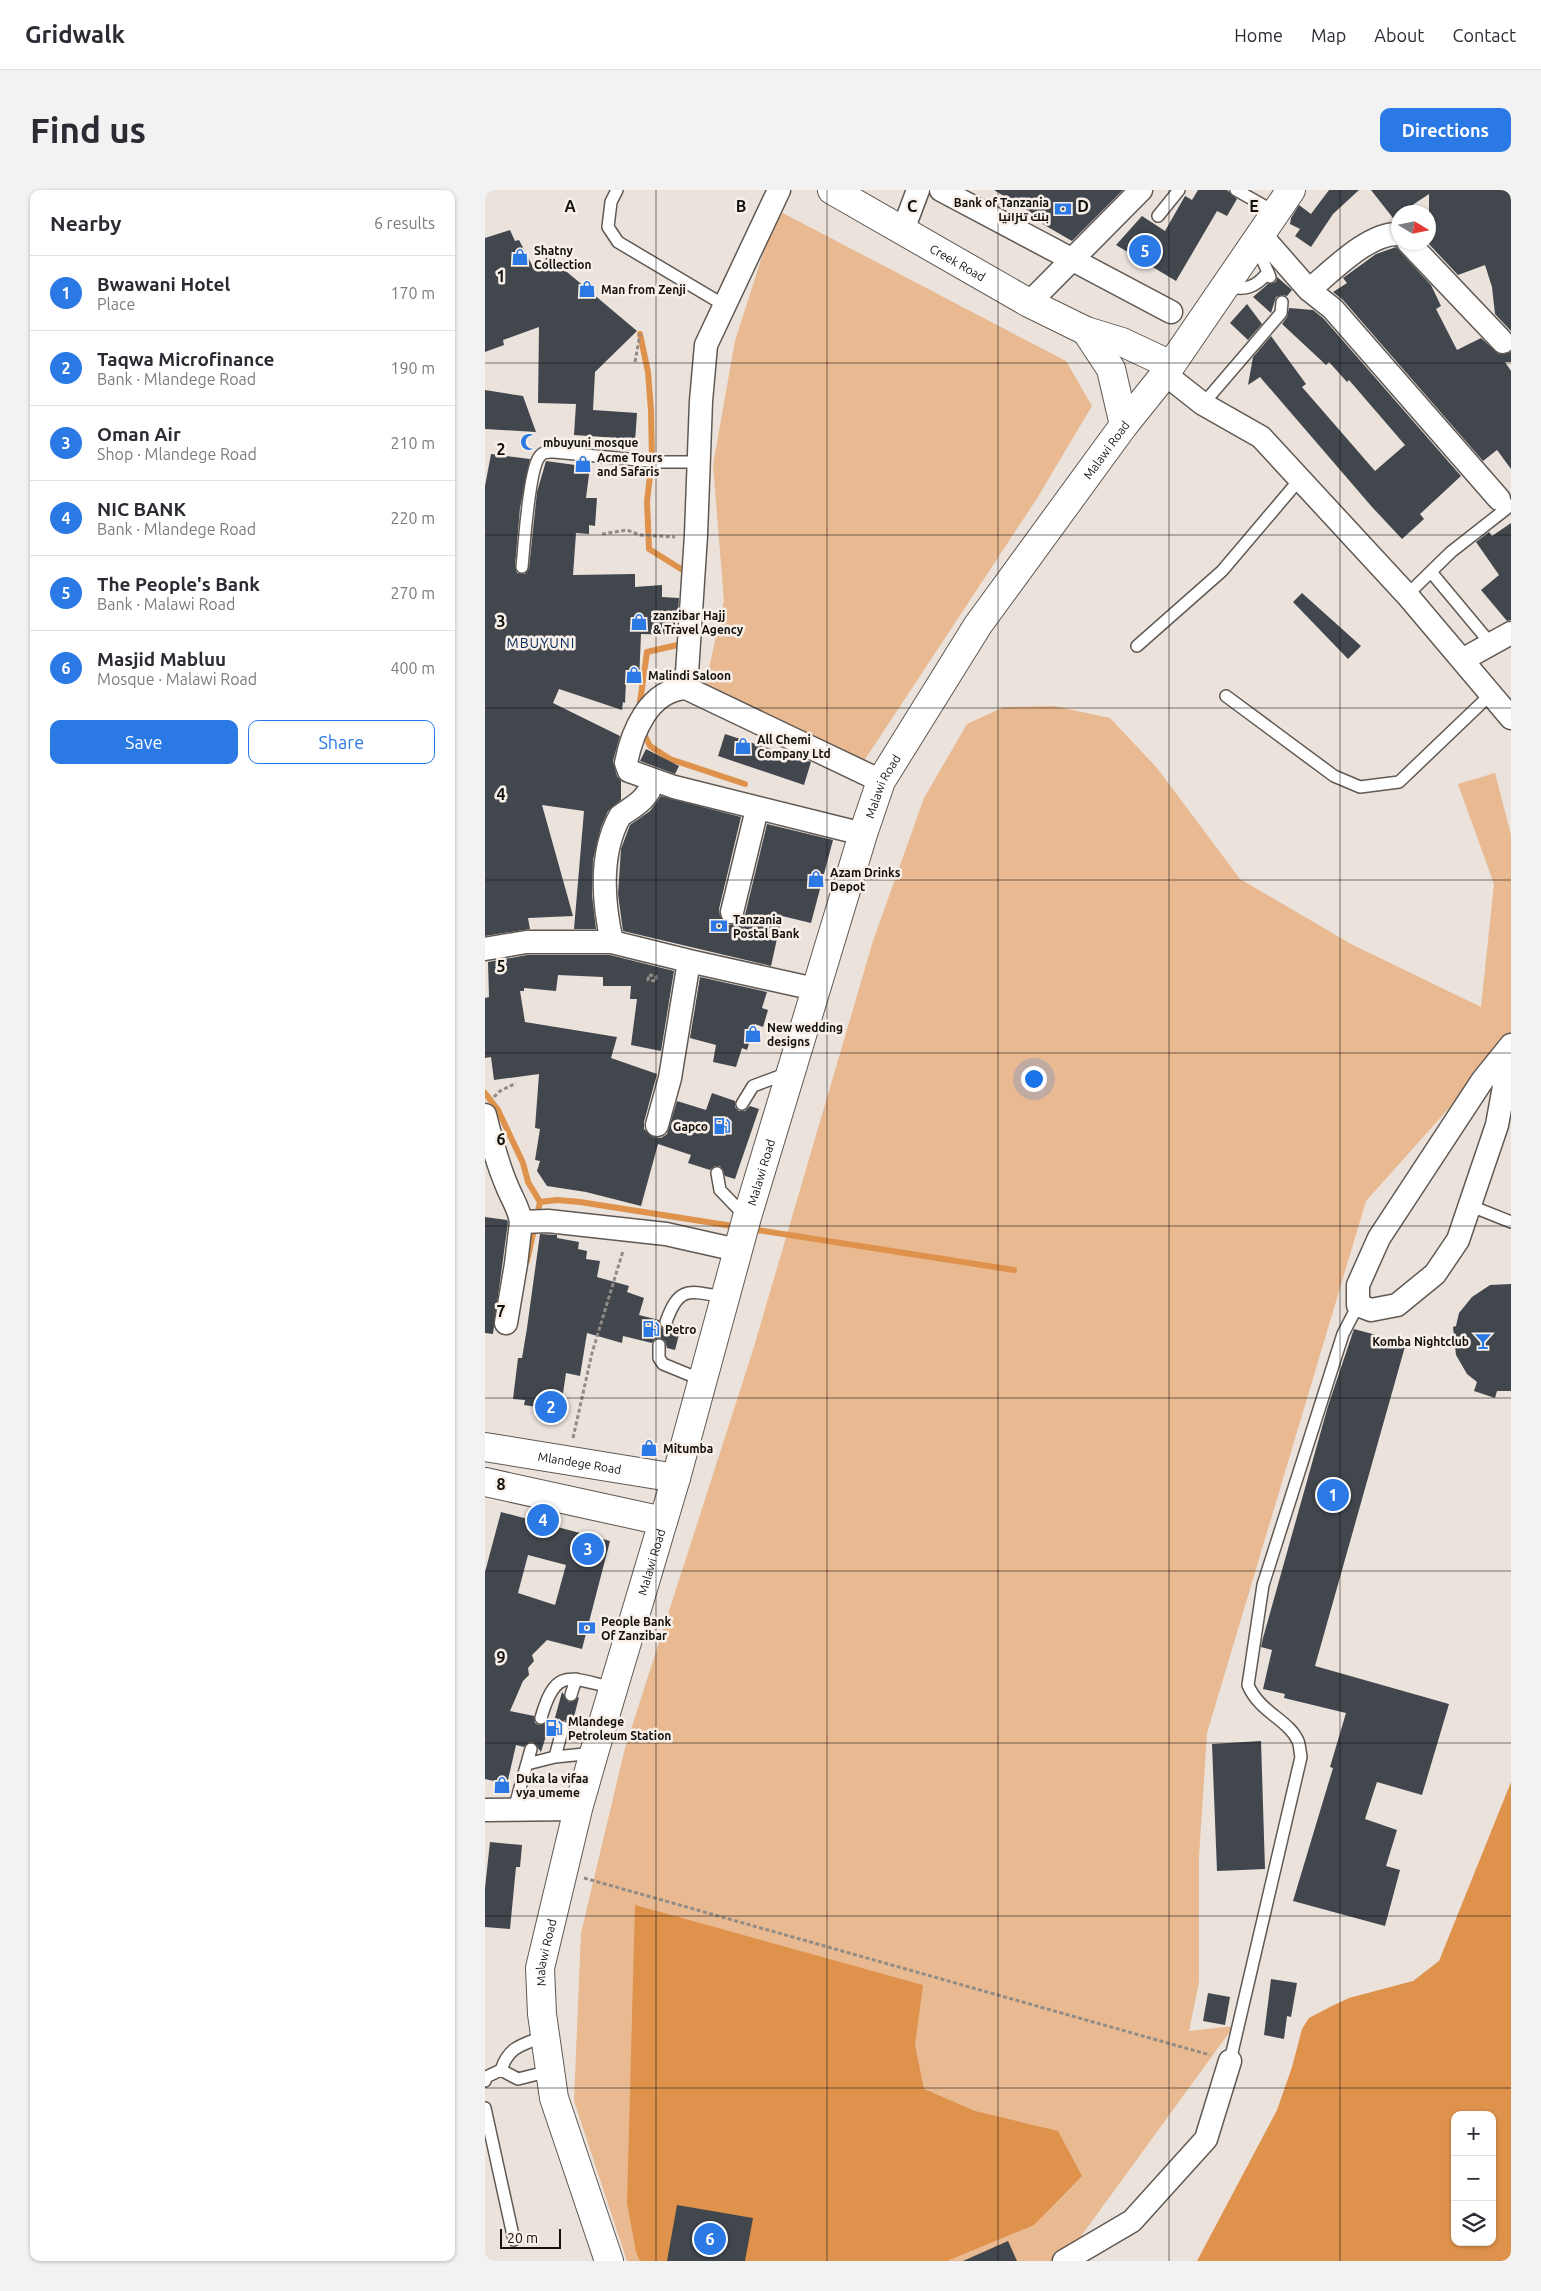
<!DOCTYPE html>
<meta charset="utf-8">
<style>
body{margin:0;font-family:Ubuntu,Cairo,sans-serif;background:#f2f2f3;color:#2b2b33}
.controls{position:absolute;right:15px;bottom:15px;display:grid;overflow:hidden;border-radius:10px;box-shadow:0 1px 4px #0004}
.controls button{width:45px;height:45px;display:grid;place-items:center;padding:0;border:0;border-bottom:1px solid #e1e1e2;background:#fff;color:#2b2b33;font:25px sans-serif}
.compass{position:absolute;left:906px;top:15px;width:45px;height:45px;border-radius:50%;background:#fff;box-shadow:0 1px 4px #0004;rotate:100deg}
.scale{position:absolute;left:15px;bottom:12px;width:61px;box-sizing:border-box;padding-left:5px;border:2px solid #13110e;border-top:0;font-size:14px;line-height:18px;white-space:nowrap;color:#13110e;-webkit-text-stroke:4px #f8efe8;paint-order:stroke}
.you{position:absolute;left:548px;top:888px;width:18px;height:18px;margin:-12px;border:4px solid #fff;border-radius:50%;background:#1a73e8;box-shadow:0 0 0 8px #1a73e833}
.badge{display:grid;place-items:center;width:32px;height:32px;border-radius:50%;background:#2a79e5;color:#fff;font-size:16px;font-weight:700}
.pin{position:absolute;translate:-50% -50%;border:2px solid #fff;box-shadow:0 1px 5px #0006}
.list{margin:0;padding:0;list-style:none}
h2{display:flex;justify-content:space-between;align-items:center;height:65px;margin:0;padding:0 20px;font-size:21px}
h2 small{font-size:16px;font-weight:400;color:#7c7c81}
.list li{display:grid;grid-template-columns:32px 1fr auto;gap:15px;align-items:center;box-sizing:border-box;height:75px;padding:0 20px;border-top:1px solid #e1e1e2}
.list b{display:block;font-size:19px;white-space:nowrap}
.list p{margin:0;font-size:16px;white-space:nowrap;color:#7c7c81}
.list em{font-size:16px;font-style:normal;color:#7c7c81}
.actions{display:flex;gap:10px;padding:15px 20px}
.actions a{flex:1;padding:11px 0;border:1px solid #2a79e5;border-radius:10px;text-align:center;font-size:18px;color:#2a79e5}
.actions .main{background:#2a79e5;color:#fff}
.icon{flex:none;width:28px;height:28px;fill:none;stroke:currentColor;stroke-width:2;stroke-linecap:round;stroke-linejoin:round}
.map{position:relative;flex:none;width:1026px;height:2071px;overflow:hidden;border-radius:10px}
header{display:flex;align-items:center;gap:30px;box-sizing:border-box;height:70px;padding:0 25px;background:#fff;border-bottom:1px solid #e1e1e2}
header strong{font-size:24px}
nav{display:flex;gap:28px;margin-inline-start:auto;font-size:18px}
.intro{display:flex;align-items:center;justify-content:space-between;box-sizing:border-box;height:120px;padding:0 30px}
h1{margin:0;font-size:35px}
.button{padding:12px 22px;border-radius:10px;background:#2a79e5;color:#fff;font-size:18px;font-weight:700}
main{display:flex;gap:30px;padding:0 30px}
aside{flex:1;background:#fff;border-radius:10px;box-shadow:0 1px 4px #0004}
.map>svg:first-child{display:block}
</style>
<header>
<strong>Gridwalk</strong>
<nav><a>Home</a><a>Map</a><a>About</a><a>Contact</a></nav>
</header>
<div class="intro"><h1>Find us</h1><a class="button">Directions</a></div>
<main>
<aside>
<h2>Nearby<small>6 results</small></h2>
<ul class="list">
<li><span class="badge">1</span><div><b>Bwawani Hotel</b><p>Place</p></div><em>170 m</em></li>
<li><span class="badge">2</span><div><b>Taqwa Microfinance</b><p>Bank · Mlandege Road</p></div><em>190 m</em></li>
<li><span class="badge">3</span><div><b>Oman Air</b><p>Shop · Mlandege Road</p></div><em>210 m</em></li>
<li><span class="badge">4</span><div><b>NIC BANK</b><p>Bank · Mlandege Road</p></div><em>220 m</em></li>
<li><span class="badge">5</span><div><b>The People's Bank</b><p>Bank · Malawi Road</p></div><em>270 m</em></li>
<li><span class="badge">6</span><div><b>Masjid Mabluu</b><p>Mosque · Malawi Road</p></div><em>400 m</em></li>
</ul>
<div class="actions"><a class="main">Save</a><a>Share</a></div>
</aside>
<div class="map">
<svg width="1026" height="2071" viewBox="0 0 1026 2071">
<rect width="100%" height="100%" fill="#eae2db"/>
<path fill="#e9b991" d="M 292,20 L 581,171 L 607,216 L 551,310 L 375,577 L 220,496 L 239,411 L 228,275 L 250,151 Z
M 569,516 L 625,528 L 672,578 L 755,689 L 866,754 L 996,817 L 1009,694 L 973,594 L 1010,583 L 1026,645 L 1026,842 L 1023,852 L 881,1011 L 722,1543 L 714,1667 L 714,1792 L 704,1841 L 749,1836 L 578,2071 L 142,2071 L 89,1911 L 96,1743 L 140,1558 L 268,1160 L 388,751 L 439,608 L 482,534 L 519,517 Z"/>
<path fill="#de924c" fill-rule="evenodd" d="M 1026,1592 L 1026,2071 L 712,2071 L 792,1920 L 807,1877 L 817,1839 L 824,1828 L 845,1817 L 864,1808 L 928,1791 L 954,1771 ZM 970,1925 L 1007,1925 L 1007,2052 L 970,2052 Z
M 150,1715 L 438,1795 L 430,1855 L 439,1899 L 490,1921 L 573,1941 L 597,1986 L 549,2035 L 462,2071 L 155,2071 L 151,2062 L 142,2013 Z"/>
<g fill="none" stroke-linecap="round" stroke-linejoin="round">
<path stroke="#de924c" stroke-width="6" d="M 155,144 L 163,182 L 166,221 L 167,270 L 162,311 L 164,359 L 204,384
M 154,519 L 162,462 L 201,453
M 157,540 L 165,556 L 185,569 L 260,594
M 0,903 L 13,920 L 38,973 L 43,992 L 55,1012 L 42,1071
M 55,1012 L 72,1010 L 95,1012 L 254,1037
M 266,1039 L 529,1080"/>
</g>
<path fill="#42474e" fill-rule="evenodd" d="M 509,0 L 638,0 L 587,51 L 549,29 L 550,25 Z
M 713,0 L 742,0 L 752,9 L 742,26 L 732,21 L 691,91 L 631,55 L 657,26 L 680,41 L 700,6 L 707,10 Z
M 844,0 L 874,0 L 848,24 L 826,57 L 810,46 L 815,39 L 805,34 L 806,28 L 814,15 L 826,24 Z
M 886,0 L 1026,0 L 1026,141 L 1010,124 L 1007,97 L 1000,75 L 973,85 L 942,52 L 944,52 L 944,4 L 908,28 Z
M 25,40 L 30,51 L 34,50 L 50,81 L 63,66 L 152,141 L 110,182 L 108,220 L 152,223 L 150,252 L 134,251 L 134,248 L 89,245 L 91,214 L 53,213 L 54,137 L 18,150 L 19,155 L 0,162 L 0,48 Z
M 911,57 L 946,95 L 956,116 L 951,119 L 972,160 L 996,148 L 1014,164 L 1026,162 L 1026,172 L 1020,172 L 1026,181 L 1026,279 L 1012,260 L 998,271 L 858,110 L 848,102 L 862,93 L 858,88 L 891,64 Z
M 792,87 L 807,100 L 802,106 L 797,105 L 791,107 L 786,123 L 768,107 L 783,94 L 791,92 Z
M 762,114 L 777,134 L 763,150 L 745,133 Z
M 804,118 L 828,120 L 839,129 L 976,286 L 935,324 L 939,329 L 917,349 L 887,317 L 775,187 L 763,195 L 768,167 L 786,146 L 821,194 L 817,197 L 890,281 L 920,255 L 864,190 L 862,192 L 844,172 L 841,175 L 797,134 L 802,127 Z
M 0,200 L 38,206 L 51,242 L 0,239 Z
M 6,264 L 45,269 L 35,318 L 30,376 L 32,383 L 40,384 L 44,378 L 52,302 L 61,271 L 105,277 L 101,308 L 112,308 L 110,336 L 104,335 L 104,344 L 91,343 L 88,385 L 150,384 L 150,397 L 177,395 L 177,407 L 194,408 L 193,424 L 190,424 L 190,445 L 156,444 L 154,492 L 141,492 L 140,513 L 138,512 L 137,520 L 74,499 L 68,513 L 135,546 L 128,571 L 132,586 L 136,591 L 136,610 L 123,621 L 116,637 L 108,670 L 107,705 L 111,739 L 89,739 L 99,621 L 57,615 L 88,726 L 43,728 L 45,739 L 0,746 L 0,296 Z
M 1026,333 L 1026,430 L 1022,431 L 996,400 L 1014,385 L 991,352 L 1004,342 L 1007,346 Z
M 817,403 L 876,456 L 863,469 L 808,412 Z
M 240,544 L 326,572 L 319,595 L 233,566 Z
M 161,559 L 194,576 L 190,584 L 155,571 Z
M 176,606 L 256,627 L 234,719 L 235,726 L 243,735 L 251,734 L 260,725 L 282,634 L 348,650 L 326,733 L 297,726 L 286,776 L 138,741 L 133,704 L 136,659 L 145,635 L 165,621 Z
M 42,765 L 125,765 L 189,781 L 176,861 L 146,855 L 152,809 L 145,809 L 146,796 L 118,796 L 118,787 L 73,785 L 71,801 L 39,798 L 39,801 L 35,801 L 40,832 L 132,847 L 126,868 L 172,884 L 159,932 L 159,939 L 168,947 L 176,948 L 182,944 L 192,911 L 221,920 L 227,903 L 250,911 L 250,917 L 254,921 L 260,921 L 265,916 L 274,919 L 250,989 L 240,986 L 235,976 L 230,976 L 225,980 L 203,973 L 206,965 L 173,954 L 156,1016 L 101,1002 L 62,996 L 52,981 L 55,971 L 50,970 L 55,939 L 50,938 L 54,884 L 9,890 L 6,867 L 0,868 L 0,808 L 4,807 L 3,772 Z
M 215,787 L 282,802 L 277,818 L 283,820 L 278,837 L 270,834 L 262,860 L 257,858 L 251,877 L 228,872 L 231,855 L 205,848 Z
M 0,1027 L 22,1030 L 23,1032 L 8,1144 L 0,1143 Z
M 55,1044 L 72,1045 L 72,1048 L 94,1052 L 93,1059 L 102,1061 L 101,1069 L 115,1071 L 112,1087 L 144,1096 L 142,1102 L 159,1108 L 154,1125 L 174,1130 L 175,1136 L 179,1139 L 185,1138 L 188,1134 L 196,1137 L 190,1160 L 182,1158 L 180,1151 L 174,1148 L 170,1149 L 167,1153 L 138,1146 L 137,1153 L 102,1143 L 95,1186 L 81,1183 L 76,1217 L 59,1214 L 59,1218 L 39,1215 L 40,1210 L 28,1209 L 33,1168 L 37,1168 L 42,1138 Z
M 1026,1094 L 1026,1201 L 1012,1201 L 1010,1208 L 989,1201 L 992,1192 L 982,1184 L 971,1165 L 968,1137 L 971,1136 L 974,1123 L 987,1107 L 1005,1095 Z
M 869,1139 L 921,1153 L 830,1476 L 964,1514 L 937,1605 L 892,1592 L 880,1629 L 912,1640 L 901,1676 L 915,1680 L 900,1736 L 808,1711 L 848,1578 L 845,1577 L 861,1523 L 799,1508 L 800,1504 L 778,1499 L 787,1460 L 776,1457 L 778,1448 L 843,1216 Z
M 16,1322 L 125,1351 L 97,1459 L 62,1450 L 47,1465 L 49,1471 L 43,1478 L 44,1485 L 38,1491 L 25,1521 L 49,1526 L 50,1533 L 54,1535 L 66,1530 L 56,1562 L 48,1552 L 44,1552 L 39,1557 L 31,1555 L 22,1594 L 0,1589 L 0,1382 ZM 43,1365 L 81,1375 L 70,1415 L 33,1403 Z
M 77,1502 L 84,1512 L 94,1507 L 86,1539 L 84,1532 L 79,1530 L 68,1535 Z
M 776,1551 L 780,1679 L 732,1681 L 727,1554 Z
M 5,1652 L 37,1655 L 35,1677 L 31,1677 L 25,1739 L 0,1737 L 0,1698 Z
M 786,1789 L 812,1793 L 806,1827 L 802,1826 L 799,1849 L 779,1845 Z
M 723,1803 L 745,1807 L 740,1835 L 718,1831 Z
M 192,2015 L 268,2028 L 260,2071 L 182,2071 Z
M 523,2051 L 532,2071 L 478,2071 Z"/>
<g fill="none" stroke-linecap="round" stroke-linejoin="round">
<g stroke="#605953" stroke-width="14">
<path id="service" d="M 132,0 L 126,12 L 123,37 L 133,52 L 239,115
M 751,0 L 790,22
M 673,26 L 694,0
M 771,55 L 785,87
M 740,96 C 759,101 771,98 783,82
M 718,214 L 796,123 L 797,112
M 37,377 C 39,358 44,277 55,266 C 59,261 64,262 69,262 L 174,272 L 214,272
M 946,382 L 1006,454
M 922,405 L 966,362 L 1026,315
M 652,456 L 737,381 L 815,289
M 741,506 L 849,586 L 875,597 L 914,592 L 1006,504
M 257,914 L 268,896 L 303,883
M 232,983 L 235,1000 L 260,1026
M 986,1016 L 1026,1032
M 181,1132 C 194,1095 204,1101 239,1107
M 174,1155 L 174,1168 L 178,1174 L 217,1190
M 86,1505 L 91,1489
M 56,1528 C 71,1476 84,1488 129,1498
M 70,1567 L 78,1537
M 42,1574 L 70,1567 L 109,1563
M 29,1619 L 46,1559
M 745,1871 L 816,1567 C 815,1563 815,1556 813,1551 C 804,1530 774,1522 763,1495 L 778,1395 L 858,1144 L 873,1115
M 16,1880 L 33,1889 L 65,1881
M 0,1891 L 1,1887 L 16,1880 C 24,1856 37,1855 60,1846
M 0,1918 L 29,2050"/>
</g>
<g stroke="#605953" stroke-width="25">
<path id="minor" d="M 456,0 L 686,122
M 418,40 L 433,0
M 774,43 L 824,100 L 848,119 L 1014,309
M 923,52 L 1018,152
M 824,100 C 846,82 884,42 914,44
M 544,113 L 656,0
M 680,184 L 718,214 L 776,247 L 922,405 L 1026,528
M 977,470 L 1026,443
M 201,498 L 211,345 L 216,211 L 221,155 L 294,0
M 378,644 L 189,597 L 144,581 L 141,573 C 147,542 164,500 201,498 L 396,591
M 247,722 L 272,619
M 127,752 C 118,712 114,664 135,626 C 151,615 162,610 169,590
M 0,759 L 41,752 L 127,752 L 204,771
M 1026,855 L 997,891 L 894,1048 L 873,1095 L 873,1115 L 886,1120 L 912,1115 L 950,1084 L 973,1050 L 1012,935 L 1026,858
M 0,925 C 6,949 12,973 22,996 C 27,1009 34,1018 36,1032
M 172,935 L 185,888 L 204,771 L 330,799
M 21,1133 L 31,1074 L 36,1032 L 63,1031 L 181,1044 L 252,1060
M 0,1620 L 93,1619
M 579,2071 L 647,2031 L 721,1949 L 745,1871"/>
</g>
<g stroke="#605953" stroke-width="30">
<g id="primary">
<path id="s1" d="M 347,0 L 544,113 L 601,141 L 637,152 L 686,175"/>
<path d="M 601,141 L 626,179 L 639,235"/>
<path id="s2" d="M 0,1257 L 191,1288"/>
<path d="M 0,1292 L 178,1331"/>
<path id="s3" d="M 124,2071 L 69,1908 L 57,1824 L 55,1778 L 93,1619 L 109,1563 L 191,1288 L 262,1027 L 378,644 L 396,591 L 493,435 L 639,235 L 680,184 L 806,0"/>
</g>
</g>
<path stroke="#928c87" stroke-width="3" stroke-dasharray="4 2.5" stroke-linecap="butt" d="M 150,172 L 155,144
M 117,344 L 142,340 L 155,345 L 190,347
M 164,785 L 171,786 L 171,791 L 163,790 Z
M 9,907 L 15,901 L 31,893
M 88,1248 L 107,1163 L 138,1061
M 99,1688 L 725,1865"/>
<use href="#service" stroke="#fff" stroke-width="11"/>
<use href="#minor" stroke="#fff" stroke-width="22"/>
<use href="#primary" stroke="#fff" stroke-width="28"/>
</g>
<path fill="none" stroke="#13110e" stroke-width="1" stroke-opacity="0.55" d="M 171,0 L 171,2071M 342,0 L 342,2071M 513,0 L 513,2071M 684,0 L 684,2071M 855,0 L 855,2071M 0,173 L 1026,173M 0,345 L 1026,345M 0,518 L 1026,518M 0,690 L 1026,690M 0,863 L 1026,863M 0,1036 L 1026,1036M 0,1208 L 1026,1208M 0,1381 L 1026,1381M 0,1553 L 1026,1553M 0,1726 L 1026,1726M 0,1898 L 1026,1898"/>
<defs>
<g id="bank-bare" transform="scale(1.35)"><path d="M-6-4H6V4H-6ZM0-2.3a2.3 2.3 0 1 0 0 4.6a2.3 2.3 0 1 0 0-4.6Z" fill="#2a79e5" stroke="#f8efe8" stroke-width="2.5" paint-order="stroke"/></g>
<g id="shop-bare" transform="scale(1.35)"><path d="M-5-2.5h2.3a2.7 3.5 0 0 1 5.4 0H5L5.5 6h-11ZM-1.5-2.5h3a1.5 2.3 0 0 0-3 0Z" fill="#2a79e5" stroke="#f8efe8" stroke-width="2.5" paint-order="stroke"/></g>
<g id="mosque-bare" transform="scale(1.35)"><path d="M3.5-4.9A6 6 0 1 0 3.5 4.9A5 5 0 1 1 3.5-4.9Z" fill="#2a79e5" stroke="#f8efe8" stroke-width="2.5" paint-order="stroke"/></g>
<g id="fuel-bare" transform="scale(1.35)"><path d="M-5.5-6h7V0h2V4h1.3V-2.5L3-4.5l.8-.8L6-3V5H2.5V1h-1V6h-7ZM-4.2-4.7v3.2H.2V-4.7Z" fill="#2a79e5" stroke="#f8efe8" stroke-width="2.5" paint-order="stroke"/></g>
<g id="bar-bare" transform="scale(1.35)"><path d="M-6-5H6L.8 .8V4.5H3.5V6h-7V4.5H-.8V.8Z" fill="#2a79e5" stroke="#f8efe8" stroke-width="2.5" paint-order="stroke"/></g>
</defs>
<g fill-rule="evenodd">
<use href="#bank-bare" x="578" y="19"/>
<use href="#shop-bare" x="35" y="67"/>
<use href="#shop-bare" x="102" y="99"/>
<use href="#mosque-bare" x="44" y="252"/>
<use href="#shop-bare" x="98" y="274"/>
<use href="#shop-bare" x="154" y="432"/>
<use href="#shop-bare" x="149" y="485"/>
<use href="#shop-bare" x="258" y="556"/>
<use href="#shop-bare" x="331" y="689"/>
<use href="#bank-bare" x="234" y="736"/>
<use href="#shop-bare" x="268" y="844"/>
<use href="#fuel-bare" x="237" y="936"/>
<use href="#fuel-bare" x="166" y="1139"/>
<use href="#bar-bare" x="998" y="1151"/>
<use href="#shop-bare" x="164" y="1258"/>
<use href="#bank-bare" x="102" y="1438"/>
<use href="#fuel-bare" x="69" y="1538"/>
<use href="#shop-bare" x="17" y="1595"/>
</g>
<g text-anchor="middle" dominant-baseline="central" stroke-width="5" stroke-linejoin="round" paint-order="stroke">
<g font-size="12" font-weight="bold" fill="#13110e" stroke="#f8efe8" text-anchor="start">
<text x="564" y="12" text-anchor="end">Bank of Tanzania<tspan x="564" dy="14">بنك تنزانيا</tspan></text>
<text x="49" y="60">Shatny<tspan x="49" dy="14">Collection</tspan></text>
<text x="116" y="99">Man from Zenji</text>
<text x="58" y="252">mbuyuni mosque</text>
<text x="112" y="267">Acme Tours<tspan x="112" dy="14">and Safaris</tspan></text>
<text x="168" y="425">zanzibar Hajj<tspan x="168" dy="14">&amp; Travel Agency</tspan></text>
<text x="163" y="485">Malindi Saloon</text>
<text x="272" y="549">All Chemi<tspan x="272" dy="14">Company Ltd</tspan></text>
<text x="345" y="682">Azam Drinks<tspan x="345" dy="14">Depot</tspan></text>
<text x="248" y="729">Tanzania<tspan x="248" dy="14">Postal Bank</tspan></text>
<text x="282" y="837">New wedding<tspan x="282" dy="14">designs</tspan></text>
<text x="223" y="936" text-anchor="end">Gapco</text>
<text x="180" y="1139">Petro</text>
<text x="984" y="1151" text-anchor="end">Komba Nightclub</text>
<text x="178" y="1258">Mitumba</text>
<text x="116" y="1431">People Bank<tspan x="116" dy="14">Of Zanzibar</tspan></text>
<text x="83" y="1531">Mlandege<tspan x="83" dy="14">Petroleum Station</tspan></text>
<text x="31" y="1588">Duka la vifaa<tspan x="31" dy="14">vya umeme</tspan></text>
</g>
<g font-size="12" fill="#13110e" stroke="#f8efe8">
<text stroke="none"><textPath href="#s1" startOffset="145">Creek Road</textPath></text>
<text stroke="none"><textPath href="#s3" startOffset="1939">Malawi Road</textPath></text>
<text stroke="none"><textPath href="#s3" startOffset="1534">Malawi Road</textPath></text>
<text stroke="none"><textPath href="#s3" startOffset="1129">Malawi Road</textPath></text>
<text stroke="none"><textPath href="#s2" startOffset="96">Mlandege Road</textPath></text>
<text stroke="none"><textPath href="#s3" startOffset="724">Malawi Road</textPath></text>
<text stroke="none"><textPath href="#s3" startOffset="319">Malawi Road</textPath></text>
</g>
<g font-size="14" letter-spacing="1" fill="#072e61" stroke="#f8efe8">
<text x="56" y="453">MBUYUNI</text>
</g>
</g>
<g font-size="16" text-anchor="middle" font-weight="bold" fill="#13110e" stroke="#f8efe8" stroke-width="5" stroke-linejoin="round" paint-order="stroke">
<text x="85" y="22">A</text>
<text x="256" y="22">B</text>
<text x="427" y="22">C</text>
<text x="598" y="22">D</text>
<text x="769" y="22">E</text>
<text x="16" y="92">1</text>
<text x="16" y="265">2</text>
<text x="16" y="437">3</text>
<text x="16" y="610">4</text>
<text x="16" y="782">5</text>
<text x="16" y="955">6</text>
<text x="16" y="1127">7</text>
<text x="16" y="1300">8</text>
<text x="16" y="1473">9</text>
</g>
</svg>
<div class="controls">
<button>+</button>
<button>−</button>
<button><svg class="icon" aria-label="layers" viewBox="0 0 24 24"><path d="M12 4l9 5-9 5-9-5zM3 14l9 5 9-5"/></svg></button>
</div>
<svg class="compass" viewBox="-18 -18 36 36"><path d="M0-13l5 13h-10z" fill="#e53935"/><path d="M0 13l5-13h-10z" fill="#7c7c81"/></svg>
<div class="scale">20 m</div>
<div class="you"></div>
<div class="pin badge" style="left:848px;top:1305px">1</div>
<div class="pin badge" style="left:66px;top:1217px">2</div>
<div class="pin badge" style="left:103px;top:1359px">3</div>
<div class="pin badge" style="left:58px;top:1330px">4</div>
<div class="pin badge" style="left:660px;top:61px">5</div>
<div class="pin badge" style="left:225px;top:2049px">6</div>
</div>
</main>
